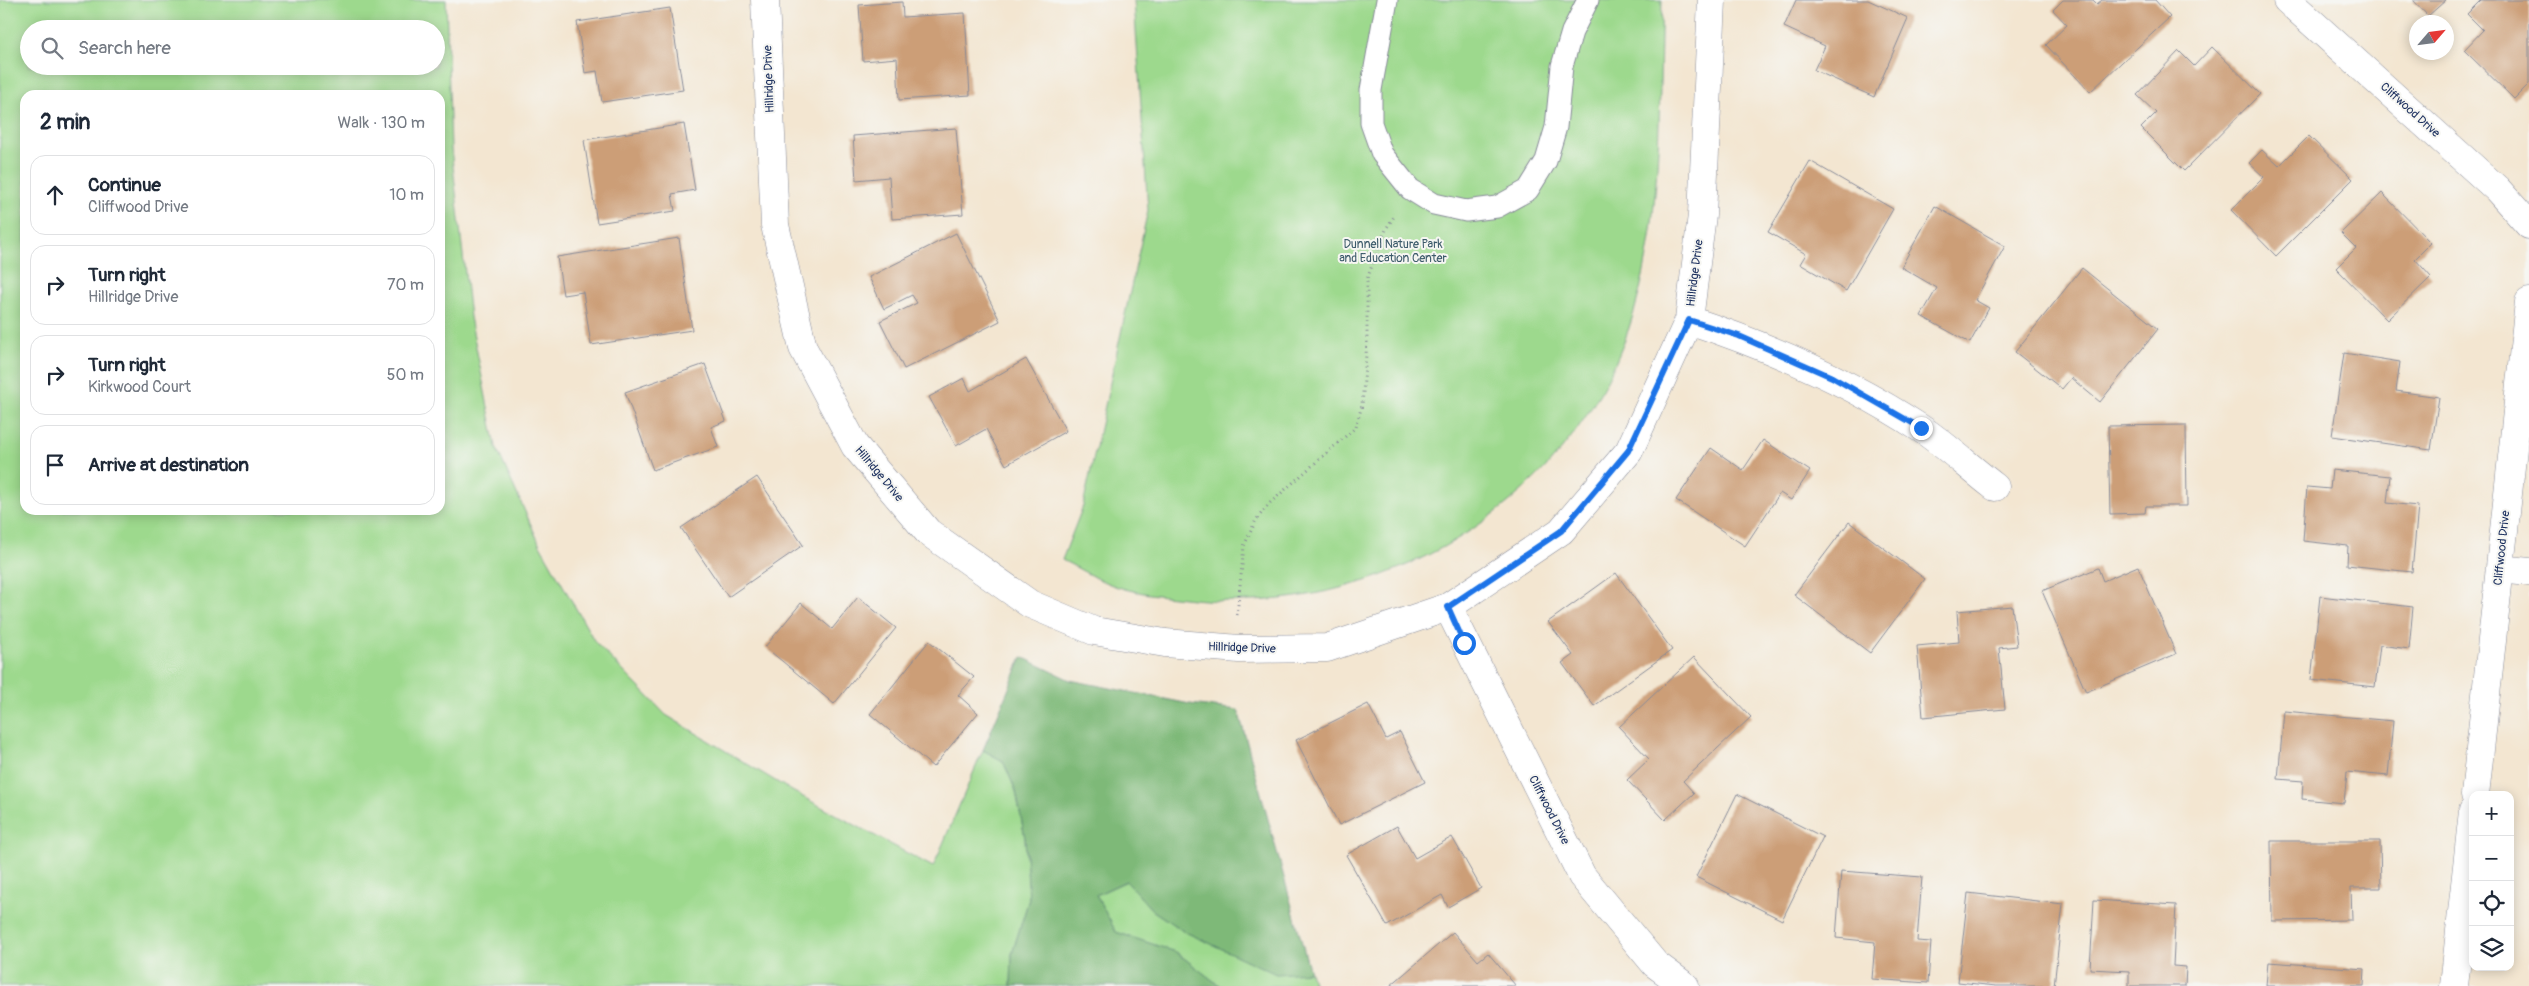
<!DOCTYPE html>
<meta charset="utf-8">
<style>
body{margin:0;font-family:Pangolin,sans-serif;background:#f6f6f7;color:#1f2937}
.controls{position:absolute;right:15px;bottom:15px;display:grid;overflow:hidden;border-radius:10px;box-shadow:0 2px 12px #0003}
.controls button{width:45px;height:45px;display:grid;place-items:center;padding:0;border:0;border-bottom:1px solid #e0e1e3;background:#fff;color:#1f2937;font:25px sans-serif}
.compass{position:absolute;left:2409px;top:15px;width:45px;height:45px;border-radius:50%;background:#fff;box-shadow:0 2px 12px #0003;rotate:62deg}
.stop{position:absolute;width:15px;height:15px;margin:-11px;border:4px solid #1a73e8;border-radius:50%;background:#fff}
.stop.end{background:#1a73e8;border-color:#fff;box-shadow:0 1px 5px #0008}
.list{margin:0;padding:0;list-style:none}
h2{display:flex;justify-content:space-between;align-items:center;height:65px;margin:0;padding:0 20px;font-size:21px}
h2 small{font-size:16px;font-weight:400;color:#747a83}
.list li{display:grid;grid-template-columns:32px 1fr auto;gap:15px;align-items:center;box-sizing:border-box;height:80px;margin:0 10px 10px;padding:0 10px;border:1px solid #e0e1e3;border-radius:15px}
.list b{display:block;font-size:19px;white-space:nowrap}
.list p{margin:0;font-size:16px;white-space:nowrap;color:#747a83}
.list em{font-size:16px;font-style:normal;color:#747a83}
.icon{flex:none;width:28px;height:28px;fill:none;stroke:currentColor;stroke-width:2;stroke-linecap:round;stroke-linejoin:round}
.map{position:relative;flex:none;width:2529px;height:986px;overflow:hidden}
.search{position:absolute;background:#fff;box-shadow:0 2px 12px #0003;left:20px;top:20px;width:425px;height:55px;display:flex;align-items:center;gap:12px;box-sizing:border-box;padding:0 18px;border-radius:28px;color:#747a83;font-size:19px}
.panel{position:absolute;background:#fff;box-shadow:0 2px 12px #0003;left:20px;top:90px;width:425px;height:425px;border-radius:15px}
.map>svg:first-child{display:block}
</style>
<div class="map">
<svg width="2529" height="986" viewBox="0 0 2529 986">
<rect width="100%" height="100%" fill="#f6f6f2"/>
<filter id="ink" filterUnits="userSpaceOnUse"><feTurbulence type="fractalNoise" baseFrequency=".02" numOctaves="2"/><feDisplacementMap in="SourceGraphic" scale="10" xChannelSelector="R" yChannelSelector="G"/><feConvolveMatrix kernelMatrix="1 2 1 2 8 2 1 2 1" color-interpolation-filters="sRGB"/></filter>
<filter id="wash" filterUnits="userSpaceOnUse"><feTurbulence type="fractalNoise" baseFrequency=".0096" numOctaves="4" result="noise"/><feDisplacementMap in="SourceGraphic" scale="20" xChannelSelector="R" yChannelSelector="G"/><feGaussianBlur stdDeviation="1.12" result="paint"/><feColorMatrix in="noise" values="0 0 0 0 0 0 0 0 0 0 0 0 0 0 0 0 0 1.4 0 .05"/><feComposite in="paint" operator="in"/></filter>
<g filter="url(#wash)">
<rect width="100%" height="100%" fill="#f3e6d1"/>
<path fill="#9dd98d" stroke="#5c8476" fill-rule="evenodd" d="M 0,0 L 446,0 L 451,149 L 470,317 L 496,447 L 540,545 L 595,642 L 666,715 L 792,791 L 933,867 L 983,750 L 1003,761 L 1016,791 L 1025,838 L 1029,899 L 1012,954 L 1011,986 L 0,986 ZM 29,29 L 436,29 L 436,66 L 29,66 ZM 25,95 L 440,95 L 440,510 L 25,510 Z
M 1134,0 L 1662,0 C 1658,110 1664,226 1628,331 C 1567,509 1377,619 1193,599 C 1166,596 1133,594 1107,583 C 1092,577 1077,567 1062,560 L 1083,506 L 1148,210 Z
M 1127,881 L 1152,910 L 1183,931 L 1276,973 L 1310,972 L 1314,986 L 1220,986 L 1176,952 L 1116,932 L 1096,895 Z"/>
<path fill="#7eb978" stroke="#4c746b" d="M 1022,657 L 1070,680 L 1190,704 L 1238,710 L 1310,972 L 1276,974 L 1183,931 L 1152,910 L 1126,881 L 1096,895 L 1116,932 L 1176,952 L 1220,986 L 1011,986 L 1012,954 L 1029,899 L 1025,838 L 1016,791 L 1003,761 L 983,750 Z"/>
<g id="blocks">
<path fill="#cc9e77" d="M 1796,0 L 1868,0 L 1908,18 L 1874,97 L 1814,70 L 1825,46 L 1784,27 Z
M 2063,0 L 2093,0 L 2097,4 L 2102,0 L 2155,0 L 2170,17 L 2090,92 L 2046,45 L 2067,25 L 2053,10 Z
M 2413,0 L 2446,0 L 2428,16 Z
M 2481,0 L 2529,0 L 2529,84 L 2514,99 L 2464,50 L 2483,30 L 2467,14 Z
M 902,2 L 903,17 L 965,13 L 970,95 L 899,100 L 897,58 L 863,61 L 859,5 Z
M 670,8 L 683,90 L 602,102 L 597,71 L 585,73 L 577,22 Z
M 2212,47 L 2260,94 L 2184,171 L 2141,128 L 2156,113 L 2137,95 L 2179,51 L 2194,66 Z
M 684,124 L 695,190 L 672,194 L 675,211 L 597,223 L 584,140 Z
M 956,128 L 963,214 L 892,219 L 889,177 L 856,180 L 853,136 Z
M 2309,136 L 2353,179 L 2276,256 L 2231,210 L 2264,177 L 2249,163 L 2262,150 L 2279,166 Z
M 1810,161 L 1893,209 L 1846,291 L 1800,264 L 1806,254 L 1768,232 Z
M 2382,193 L 2431,243 L 2415,259 L 2431,277 L 2387,320 L 2336,268 L 2356,248 L 2341,233 Z
M 1935,206 L 2005,246 L 1975,300 L 1989,308 L 1970,343 L 1921,316 L 1937,288 L 1901,267 Z
M 956,233 L 1000,321 L 904,369 L 880,321 L 917,303 L 912,295 L 884,309 L 869,277 Z
M 679,238 L 692,330 L 591,345 L 583,292 L 563,295 L 557,257 Z
M 2082,268 L 2158,329 L 2100,402 L 2071,378 L 2062,389 L 2015,352 Z
M 2344,353 L 2400,362 L 2396,391 L 2439,397 L 2431,450 L 2332,436 Z
M 1026,359 L 1066,431 L 1006,465 L 986,429 L 956,446 L 929,397 L 964,378 L 970,391 Z
M 705,364 L 726,421 L 711,427 L 718,447 L 653,470 L 625,392 Z
M 2186,425 L 2187,506 L 2146,506 L 2145,513 L 2110,514 L 2108,426 Z
M 1763,440 L 1810,471 L 1791,500 L 1780,493 L 1745,546 L 1676,500 L 1711,448 L 1743,470 Z
M 2332,470 L 2390,476 L 2387,503 L 2418,506 L 2412,572 L 2347,565 L 2348,546 L 2303,541 L 2307,487 L 2330,489 Z
M 757,477 L 803,545 L 728,597 L 681,528 Z
M 1849,522 L 1925,579 L 1870,653 L 1794,595 Z
M 2138,566 L 2176,654 L 2086,692 L 2042,591 L 2098,568 L 2103,581 Z
M 1616,573 L 1672,650 L 1594,706 L 1562,663 L 1573,655 L 1548,622 Z
M 2320,596 L 2413,607 L 2409,649 L 2380,645 L 2375,687 L 2311,680 Z
M 858,597 L 896,628 L 834,704 L 765,647 L 801,603 L 832,629 Z
M 2012,606 L 2017,646 L 1999,648 L 2005,709 L 1923,717 L 1917,646 L 1959,642 L 1957,611 Z
M 929,641 L 974,677 L 958,695 L 978,713 L 933,767 L 870,714 Z
M 1694,657 L 1751,717 L 1683,781 L 1694,793 L 1665,820 L 1627,780 L 1649,759 L 1619,727 Z
M 1368,704 L 1386,739 L 1400,732 L 1425,782 L 1339,825 L 1296,740 Z
M 2284,711 L 2393,721 L 2388,776 L 2347,772 L 2344,803 L 2302,799 L 2303,781 L 2278,779 Z
M 1737,794 L 1823,837 L 1782,920 L 1696,877 Z
M 1397,826 L 1415,858 L 1452,837 L 1481,888 L 1448,907 L 1442,895 L 1387,926 L 1346,855 Z
M 2271,841 L 2380,841 L 2381,888 L 2351,888 L 2352,920 L 2272,921 Z
M 1841,871 L 1922,877 L 1917,941 L 1931,942 L 1928,983 L 1872,979 L 1875,942 L 1836,938 Z
M 1968,893 L 2063,904 L 2054,986 L 1996,986 L 1958,982 Z
M 2094,900 L 2176,905 L 2173,966 L 2186,967 L 2185,986 L 2129,986 L 2129,971 L 2090,969 Z
M 1453,932 L 1478,961 L 1488,953 L 1516,986 L 1390,986 Z
M 2268,962 L 2365,969 L 2364,986 L 2266,986 Z"/>
</g>
</g>
<g filter="url(#ink)">
<use href="#blocks" fill-opacity="0" stroke="#878a98" stroke-width="1"/>
<g fill="none" stroke-linecap="round" stroke-linejoin="round">
<g stroke="#878a98" stroke-width="23">
<path id="service" d="M 1387,0 L 1371,90 L 1371,123 L 1382,154 L 1410,189 L 1434,204 L 1466,211 L 1497,207 L 1528,190 L 1546,161 L 1556,127 L 1562,66 L 1572,32 L 1588,0"/>
</g>
<g stroke="#878a98" stroke-width="29">
<path id="minor" d="M 765,0 L 775,225 L 803,348 L 855,446 L 928,532 L 1030,604 L 1094,631 L 1165,643 L 1239,649 L 1327,648 L 1448,607 L 1561,531 L 1629,451 L 1689,320 L 1702,215 L 1712,0
M 2287,0 L 2497,189 L 2529,225
M 1689,320 C 1770,347 1849,381 1920,428 C 1946,445 1970,468 1995,487
M 2500,569 L 2529,572
M 1448,607 L 1582,876 L 1655,964 L 1685,986
M 2475,795 L 2529,302
M 2454,986 L 2473,811"/>
</g>
<path stroke="#878a98" stroke-width="3" stroke-dasharray="1 4" stroke-linecap="butt" d="M 1237,615 L 1244,546 L 1256,520 L 1270,503 L 1356,427 L 1362,405 L 1367,342 L 1367,279 L 1386,229 L 1395,215"/>
<use href="#service" stroke="#fff" stroke-width="21"/>
<use href="#minor" stroke="#fff" stroke-width="28"/>
</g>
</g>
<g fill="none" stroke-linecap="round" stroke-linejoin="round" filter="url(#ink)">
<path stroke="#1a73e8" stroke-width="6" d="M 1464,643 L 1448,607 L 1561,531 L 1628,451 L 1689,320 L 1739,336 L 1832,377 L 1921,428"/>
</g>
<g text-anchor="middle" dominant-baseline="central" stroke-width="4" stroke-linejoin="round" paint-order="stroke">
<g font-size="12" fill="#1b2f5e" stroke="#f6f6f2">
<text transform="translate(769 79) rotate(-92)">Hillridge Drive</text>
<text transform="translate(2410 110) rotate(42)">Cliffwood Drive</text>
<text transform="translate(1695 273) rotate(-83)">Hillridge Drive</text>
<text transform="translate(879 474) rotate(50)">Hillridge Drive</text>
<text transform="translate(2502 548) rotate(-84)">Cliffwood Drive</text>
<text transform="translate(1242 648) rotate(2)">Hillridge Drive</text>
<text transform="translate(1549 810) rotate(63)">Cliffwood Drive</text>
</g>
<g font-size="12" fill="#3c5a6a" stroke="#f6f6f2">
<text x="1393" y="244">Dunnell Nature Park<tspan x="1393" dy="14">and Education Center</tspan></text>
</g>
</g>
</svg>
<div class="controls">
<button>+</button>
<button>−</button>
<button><svg class="icon" aria-label="locate" viewBox="0 0 24 24"><circle cx="12" cy="12" r="6"/><path d="M12 2v4M12 18v4M2 12h4M18 12h4"/></svg></button>
<button><svg class="icon" aria-label="layers" viewBox="0 0 24 24"><path d="M12 4l9 5-9 5-9-5zM3 14l9 5 9-5"/></svg></button>
</div>
<svg class="compass" viewBox="-18 -18 36 36"><path d="M0-13l5 13h-10z" fill="#e53935"/><path d="M0 13l5-13h-10z" fill="#747a83"/></svg>
<div class="stop" style="left:1464px;top:643px"></div>
<div class="stop end" style="left:1921px;top:428px"></div>
<div class="search"><svg class="icon" aria-label="search" viewBox="0 0 24 24"><circle cx="10" cy="10" r="6"/><path d="M15 15l6 6"/></svg>Search here</div>
<section class="panel">
<h2>2 min<small>Walk · 130 m</small></h2>
<ul class="list">
<li><svg class="icon" aria-label="ahead" viewBox="0 0 24 24"><path d="M12 20V5M6 11l6-6 6 6"/></svg><div><b>Continue</b><p>Cliffwood Drive</p></div><em>10 m</em></li>
<li><svg class="icon" aria-label="right" viewBox="0 0 24 24"><path d="M7 20v-9h11M14 6l5 5-5 5"/></svg><div><b>Turn right</b><p>Hillridge Drive</p></div><em>70 m</em></li>
<li><svg class="icon" aria-label="right" viewBox="0 0 24 24"><path d="M7 20v-9h11M14 6l5 5-5 5"/></svg><div><b>Turn right</b><p>Kirkwood Court</p></div><em>50 m</em></li>
<li><svg class="icon" aria-label="arrive" viewBox="0 0 24 24"><path d="M6 21V4h12l-3 4 3 4H6"/></svg><div><b>Arrive at destination</b></div></li>
</ul>
</section>
</div>
